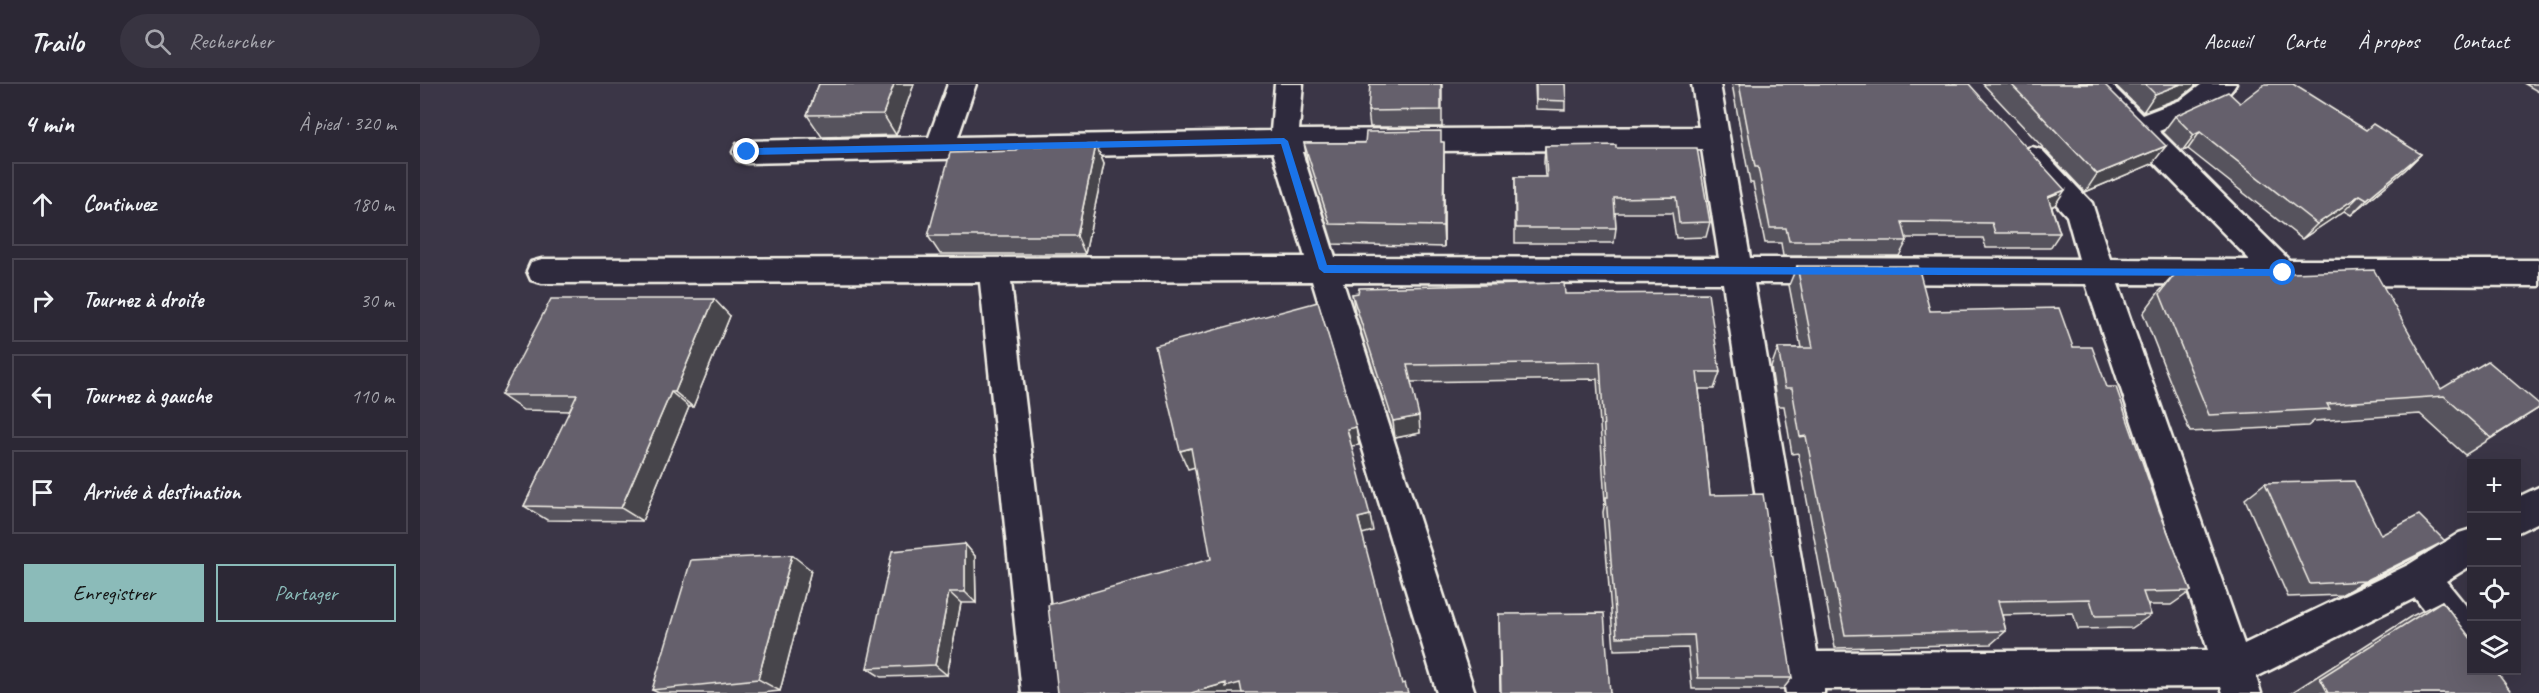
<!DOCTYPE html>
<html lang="fr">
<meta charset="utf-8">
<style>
body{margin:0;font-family:Caveat,sans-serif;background:#383441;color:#f1f3f6}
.controls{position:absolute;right:18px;bottom:18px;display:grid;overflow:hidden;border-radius:0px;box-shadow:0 6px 24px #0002}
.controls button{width:54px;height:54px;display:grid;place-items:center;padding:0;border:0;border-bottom:2px solid #484450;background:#2c2835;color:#f1f3f6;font:30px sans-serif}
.stop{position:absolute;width:18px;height:18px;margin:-14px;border:4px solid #1a73e8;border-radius:50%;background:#fff}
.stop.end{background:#1a73e8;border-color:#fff;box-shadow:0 2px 6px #0008}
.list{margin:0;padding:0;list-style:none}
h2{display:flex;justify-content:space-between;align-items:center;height:78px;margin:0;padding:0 24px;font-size:26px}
h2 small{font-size:20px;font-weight:400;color:#a6a6ad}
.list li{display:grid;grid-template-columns:39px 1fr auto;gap:18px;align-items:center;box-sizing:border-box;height:84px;margin:0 12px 12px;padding:0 12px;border:2px solid #484450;border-radius:0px}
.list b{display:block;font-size:22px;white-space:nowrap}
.list em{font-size:20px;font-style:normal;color:#a6a6ad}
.actions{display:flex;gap:12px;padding:18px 24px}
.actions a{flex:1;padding:14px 0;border:2px solid #8bbbb9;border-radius:0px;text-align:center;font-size:21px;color:#8bbbb9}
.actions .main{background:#8bbbb9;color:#111}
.icon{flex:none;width:33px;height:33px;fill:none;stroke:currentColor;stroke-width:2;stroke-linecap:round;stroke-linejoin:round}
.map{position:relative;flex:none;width:2119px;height:609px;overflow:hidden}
header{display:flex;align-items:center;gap:36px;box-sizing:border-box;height:84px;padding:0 30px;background:#2c2835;border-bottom:2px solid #484450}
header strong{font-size:28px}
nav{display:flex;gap:33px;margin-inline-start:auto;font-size:21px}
.search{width:420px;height:54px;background:#383441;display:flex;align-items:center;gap:15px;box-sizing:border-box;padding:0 21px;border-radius:33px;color:#a6a6ad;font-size:22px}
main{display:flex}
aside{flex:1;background:#2c2835}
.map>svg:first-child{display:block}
</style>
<header>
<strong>Trailo</strong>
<div class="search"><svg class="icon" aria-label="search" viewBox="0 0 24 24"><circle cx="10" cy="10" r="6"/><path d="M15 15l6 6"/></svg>Rechercher</div>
<nav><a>Accueil</a><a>Carte</a><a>À propos</a><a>Contact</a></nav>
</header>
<main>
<aside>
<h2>4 min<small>À pied · 320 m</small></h2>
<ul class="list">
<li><svg class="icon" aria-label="ahead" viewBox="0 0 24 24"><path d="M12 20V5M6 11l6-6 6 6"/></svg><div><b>Continuez</b></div><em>180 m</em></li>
<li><svg class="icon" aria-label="right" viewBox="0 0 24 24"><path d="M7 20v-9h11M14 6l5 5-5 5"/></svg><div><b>Tournez à droite</b></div><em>30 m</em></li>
<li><svg class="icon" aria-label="left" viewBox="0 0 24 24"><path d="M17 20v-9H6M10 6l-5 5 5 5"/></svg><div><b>Tournez à gauche</b></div><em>110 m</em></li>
<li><svg class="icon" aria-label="arrive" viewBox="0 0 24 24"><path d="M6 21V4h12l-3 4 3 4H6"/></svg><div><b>Arrivée à destination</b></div></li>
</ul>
<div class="actions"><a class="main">Enregistrer</a><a>Partager</a></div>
</aside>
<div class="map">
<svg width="2119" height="609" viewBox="0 0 2119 609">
<rect width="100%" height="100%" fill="#3b3647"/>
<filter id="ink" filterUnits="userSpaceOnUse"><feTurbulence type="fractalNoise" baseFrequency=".0167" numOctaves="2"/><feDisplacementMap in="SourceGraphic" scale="12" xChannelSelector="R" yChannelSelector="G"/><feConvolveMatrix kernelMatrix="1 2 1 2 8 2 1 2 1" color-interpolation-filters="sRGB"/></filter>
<g filter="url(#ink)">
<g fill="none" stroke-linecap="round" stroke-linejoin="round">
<g stroke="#f4f1e8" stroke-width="5">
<path id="minor" d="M 528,0 L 556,0 L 538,53 L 851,47 L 855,0 L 883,0 L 879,46 L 1279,43 L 1272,0 L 1300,0 L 1330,174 L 1659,175 L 1647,132 L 1602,82 L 1597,74 L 1602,66 L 1612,63 L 1622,66 L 1672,119 L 1690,175 L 1830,176 L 1664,7 L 1660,0 L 1691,0 L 1722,31 L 1761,16 L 1782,0 L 1816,0 C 1801,26 1765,37 1739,47 L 1869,176 L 2119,176 L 2119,202 L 1698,200 L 1824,560 L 1988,481 L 2039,449 L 2052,445 L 2052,481 L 2026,497 L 2052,529 L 2052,577 L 2039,572 L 1995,514 L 1836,593 L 1841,609 L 1803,609 L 1801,603 L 1404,605 L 1404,609 L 1366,609 L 1303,199 L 923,198 L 1055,609 L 1017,609 L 892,197 L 591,198 L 640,609 L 602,609 L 560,198 L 122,199 L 111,196 L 107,187 L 111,178 L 122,175 L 885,173 L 853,68 L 327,79 L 317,76 L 313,68 L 317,60 L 327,57 L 509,53 ZM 1282,65 L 1299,174 L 915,173 L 882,68 ZM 1334,199 L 1666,200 L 1788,566 L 1397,568 Z
M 2119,403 L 2119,438 L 2096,449 L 2096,414 Z"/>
</g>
<use href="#minor" fill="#2f2a3d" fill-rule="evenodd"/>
</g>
<path fill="#57535d" stroke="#f4f1e8" stroke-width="1.5" d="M 399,0 L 494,0 L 476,51 L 402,53 L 387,31 Z
M 1022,0 L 1022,43 L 950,43 L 948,27 Z
M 1115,0 L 1145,0 L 1145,26 L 1116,25 Z
M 1312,0 L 1549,0 L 1635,121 L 1632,123 L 1640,149 L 1630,164 L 1566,164 L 1563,154 L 1486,154 L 1487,157 L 1479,172 L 1363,172 L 1361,159 L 1345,159 L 1333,99 L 1330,99 Z
M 1563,0 L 1684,0 L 1732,80 L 1665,108 Z
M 1694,0 L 1776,0 L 1774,3 L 1760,14 L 1723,28 Z
M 2105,0 L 2119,0 L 2119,8 Z
M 1820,19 L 1946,46 L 2001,70 L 1985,86 L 1931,131 L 1924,127 L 1882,155 L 1768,65 L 1762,67 L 1743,48 L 1755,32 Z
M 1022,58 L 1024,80 L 1024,163 L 913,160 L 888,81 L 884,59 Z
M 676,61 L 684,80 L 665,170 L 520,170 L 508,152 L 597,67 Z
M 1125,62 L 1196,64 L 1290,138 L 1286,153 L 1256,154 L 1252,129 L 1195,129 L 1196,144 L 1194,159 L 1095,159 L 1095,93 L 1125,93 L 1124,78 Z
M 1377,182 L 1510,227 L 1653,263 L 1687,303 L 1739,426 L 1771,507 L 1751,521 L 1728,521 L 1731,531 L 1712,544 L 1658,545 L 1653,529 L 1582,531 L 1586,547 L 1571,560 L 1415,564 L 1378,369 L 1372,370 L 1364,322 L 1357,322 L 1351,283 L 1358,264 L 1381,264 L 1369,201 Z
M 1755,190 L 1821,191 L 2021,305 L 2119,324 L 2045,371 L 2000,330 L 1894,337 L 1888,342 L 1770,348 L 1723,229 L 1738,209 Z
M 932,210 L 1145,210 L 1300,288 L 1294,305 L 1279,305 L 1290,411 L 1372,594 L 1363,605 L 1272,605 L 1268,564 L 1194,566 L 1183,428 L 1185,418 L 1177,295 L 991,298 L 1000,349 L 975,354 L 935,229 Z
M 310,232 L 273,323 L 269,323 L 222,437 L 127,436 L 104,422 L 150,327 L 103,326 L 81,311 Z
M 1845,399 L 1961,451 L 2025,457 L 1999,471 L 1921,511 L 1868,513 L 1825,415 Z
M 545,460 L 555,472 L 556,519 L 541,519 L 527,591 L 461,593 L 447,584 Z
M 391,486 L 360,607 L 341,609 L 239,609 L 232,606 Z
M 2022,517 L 2092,609 L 1871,609 L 1990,533 Z
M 1079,530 L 1190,609 L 1080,609 Z"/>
<path fill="#47444c" stroke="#f4f1e8" stroke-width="1.5" d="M 474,0 L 494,0 L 476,51 L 463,30 Z
M 1761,0 L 1776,0 L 1774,3 L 1760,14 L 1723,28 L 1735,10 Z
M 1780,48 L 1768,65 L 1762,67 L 1774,51 Z
M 1024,58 L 1024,163 L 1023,142 Z
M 676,61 L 684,80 L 665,170 L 657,152 Z
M 1746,62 L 1732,80 L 1665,108 L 1677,90 Z
M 2001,70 L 1985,86 L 1931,131 L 1947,115 Z
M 1645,106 L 1635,121 L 1618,128 L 1628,113 Z
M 1940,111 L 1924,127 L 1882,155 L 1897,140 Z
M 294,215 L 310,232 L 273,323 L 255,308 Z
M 251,308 L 269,323 L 222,437 L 201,424 Z
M 999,332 L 1000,349 L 975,354 L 973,337 Z
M 936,343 L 939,361 L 931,362 L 927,345 Z
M 771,364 L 779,382 L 768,385 L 760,367 Z
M 950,431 L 953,447 L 942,450 L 938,434 Z
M 2025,457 L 1999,471 L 1921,511 L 1945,497 Z
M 545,460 L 555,472 L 556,519 L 545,508 Z
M 372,471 L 391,486 L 360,607 L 338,595 Z
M 529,508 L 541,519 L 527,591 L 515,581 Z
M 806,599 L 820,599 L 826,609 L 771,609 Z"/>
<path fill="#65616c" stroke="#f4f1e8" stroke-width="1.5" d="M 399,0 L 474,0 L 463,30 L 387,31 Z
M 950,0 L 1021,0 L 1021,26 L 948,27 Z
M 1116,0 L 1145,0 L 1146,17 L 1116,16 Z
M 1319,0 L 1549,0 L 1645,106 L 1628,113 L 1640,149 L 1575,149 L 1572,139 L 1482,138 L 1487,157 L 1369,157 L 1366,144 L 1350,144 L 1338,83 L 1335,83 Z
M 1591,0 L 1684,0 L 1746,62 L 1677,90 Z
M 1725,0 L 1761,0 L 1735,10 Z
M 1845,0 L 1873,0 L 1946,46 L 1953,40 L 2001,70 L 1947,115 L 1940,111 L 1897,140 L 1780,48 L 1774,51 L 1755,32 L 1808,8 L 1820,19 Z
M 1021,47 L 1021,58 L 1024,58 L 1023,142 L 910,140 L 884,59 L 945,59 L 946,48 Z
M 676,61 L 657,152 L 508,152 L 530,69 L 597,67 L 599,62 Z
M 1196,61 L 1196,64 L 1277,64 L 1290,138 L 1259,139 L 1256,113 L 1194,114 L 1196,144 L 1096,144 L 1095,93 L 1127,93 L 1125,62 Z
M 1377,182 L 1498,182 L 1510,227 L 1639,224 L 1653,263 L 1672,263 L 1687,303 L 1696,303 L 1739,426 L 1771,507 L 1723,508 L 1731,531 L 1675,532 L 1670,515 L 1578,517 L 1586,547 L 1425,551 L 1386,352 L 1380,353 L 1372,304 L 1365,304 L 1358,264 L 1393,264 Z
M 1954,186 L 2021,305 L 2068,277 L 2119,320 L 2119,324 L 2071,354 L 2024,312 L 1907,320 L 1910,325 L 1789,331 L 1740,210 L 1755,190 L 1824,188 L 1820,191 Z
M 1144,199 L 1145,210 L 1288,209 L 1300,288 L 1277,288 L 1290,411 L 1343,410 L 1372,594 L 1278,594 L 1274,551 L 1197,553 L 1186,413 L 1188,413 L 1180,278 L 987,281 L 999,332 L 973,337 L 932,210 L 938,209 L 939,204 Z
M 131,215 L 294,215 L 255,308 L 251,308 L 201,424 L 104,422 L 157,311 L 81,311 Z
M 898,218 L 936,343 L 927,345 L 950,431 L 938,434 L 982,600 L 985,599 L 988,609 L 822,609 L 820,599 L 806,603 L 806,599 L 771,609 L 638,609 L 628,521 L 791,475 L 771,364 L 760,367 L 735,262 Z
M 1934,397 L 1961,451 L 1999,431 L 2025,457 L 1945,497 L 1890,500 L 1845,399 Z
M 545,460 L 545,508 L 529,508 L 515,581 L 447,584 L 472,467 Z
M 372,471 L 338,595 L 232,606 L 271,476 Z
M 2022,517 L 2052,556 L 2052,586 L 2075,586 L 2092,609 L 1908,609 L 1900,594 Z
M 1184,529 L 1190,609 L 1081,609 L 1079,530 Z"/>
</g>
<path fill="#1a73e8" d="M 864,54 L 868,57 L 907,181 L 1863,185 L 1868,189 L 1863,192 L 904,189 L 899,185 L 861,60 L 327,71 L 323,68 L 327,64 Z"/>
</svg>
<div class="controls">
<button>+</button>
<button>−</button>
<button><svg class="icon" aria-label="locate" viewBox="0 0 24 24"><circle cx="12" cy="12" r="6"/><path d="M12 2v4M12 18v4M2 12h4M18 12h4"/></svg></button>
<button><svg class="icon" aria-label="layers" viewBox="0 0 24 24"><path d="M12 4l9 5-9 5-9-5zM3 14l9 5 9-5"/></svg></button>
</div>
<div class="stop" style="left:1863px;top:189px"></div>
<div class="stop end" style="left:327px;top:68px"></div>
</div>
</main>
